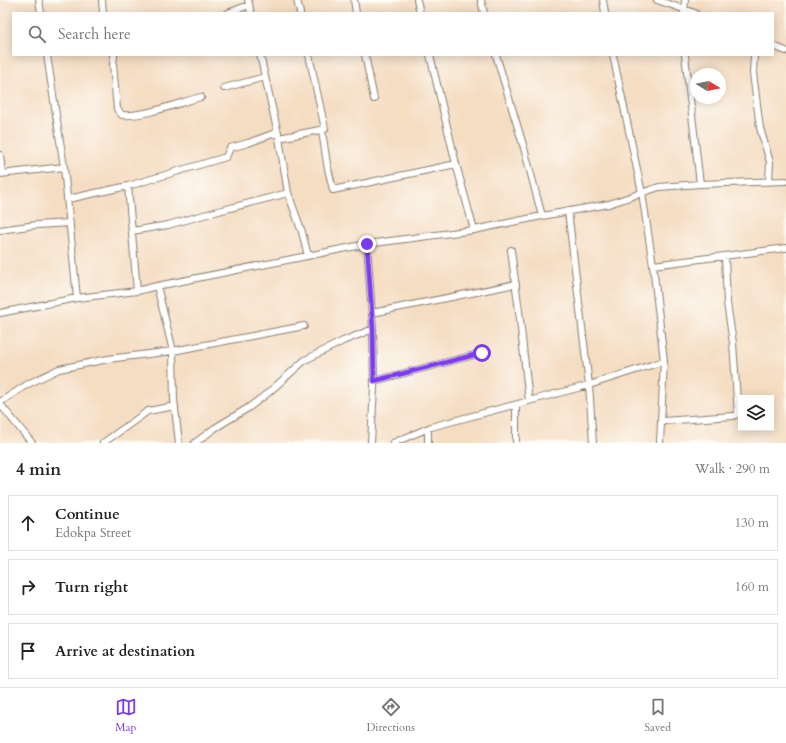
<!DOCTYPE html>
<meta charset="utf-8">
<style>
body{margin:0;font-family:Cardo,serif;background:#f6f6f6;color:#222}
.controls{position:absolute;right:12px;bottom:12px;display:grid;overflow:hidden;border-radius:0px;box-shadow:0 2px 10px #0003}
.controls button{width:36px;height:36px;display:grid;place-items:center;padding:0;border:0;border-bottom:1px solid #e0e0e0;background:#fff;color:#222;font:20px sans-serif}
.compass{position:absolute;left:690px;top:68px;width:36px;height:36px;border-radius:50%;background:#fff;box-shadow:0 2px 10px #0003;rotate:100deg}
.stop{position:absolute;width:12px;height:12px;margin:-9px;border:3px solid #7c3aed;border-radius:50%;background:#fff}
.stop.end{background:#7c3aed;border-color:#fff;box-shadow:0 1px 4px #0008}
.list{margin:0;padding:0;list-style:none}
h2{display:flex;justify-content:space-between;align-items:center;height:52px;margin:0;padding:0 16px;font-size:17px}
h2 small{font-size:13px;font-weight:400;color:#767676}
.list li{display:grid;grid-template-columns:26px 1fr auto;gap:12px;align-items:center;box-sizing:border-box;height:56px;margin:0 8px 8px;padding:0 8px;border:1px solid #e0e0e0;border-radius:0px}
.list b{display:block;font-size:15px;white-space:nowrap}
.list p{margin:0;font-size:13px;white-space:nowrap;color:#767676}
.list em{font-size:13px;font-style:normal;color:#767676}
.icon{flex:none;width:22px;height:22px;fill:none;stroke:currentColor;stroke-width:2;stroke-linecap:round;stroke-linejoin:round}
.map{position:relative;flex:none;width:786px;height:443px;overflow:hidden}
.search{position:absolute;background:#fff;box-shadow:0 2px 10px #0003;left:12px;right:12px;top:12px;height:44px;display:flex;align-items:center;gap:10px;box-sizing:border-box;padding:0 14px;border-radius:0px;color:#767676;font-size:15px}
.sheet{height:244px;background:#fff}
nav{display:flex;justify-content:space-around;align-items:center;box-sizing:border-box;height:56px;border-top:1px solid #e0e0e0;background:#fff;font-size:11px;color:#767676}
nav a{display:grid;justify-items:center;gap:2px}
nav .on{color:#7c3aed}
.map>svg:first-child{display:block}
</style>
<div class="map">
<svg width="786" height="443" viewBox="0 0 786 443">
<rect width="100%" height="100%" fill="#fdfcf7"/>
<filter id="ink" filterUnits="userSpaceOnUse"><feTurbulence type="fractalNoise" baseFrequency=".025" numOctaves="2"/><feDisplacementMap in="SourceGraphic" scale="8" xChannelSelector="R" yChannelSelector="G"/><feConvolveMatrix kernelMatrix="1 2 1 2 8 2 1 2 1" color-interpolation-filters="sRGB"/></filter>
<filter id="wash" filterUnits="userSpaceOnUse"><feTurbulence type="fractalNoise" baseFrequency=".012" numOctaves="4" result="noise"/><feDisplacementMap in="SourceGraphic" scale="16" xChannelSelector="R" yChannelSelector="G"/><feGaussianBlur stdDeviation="0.9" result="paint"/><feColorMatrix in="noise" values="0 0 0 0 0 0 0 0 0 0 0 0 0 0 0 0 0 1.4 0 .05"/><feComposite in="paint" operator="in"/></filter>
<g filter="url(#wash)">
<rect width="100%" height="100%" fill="#f5ddc2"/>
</g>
<g filter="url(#ink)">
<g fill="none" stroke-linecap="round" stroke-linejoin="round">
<g stroke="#887c6f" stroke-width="8">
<path id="street" d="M 39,0 L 41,13
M 102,0 L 103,13
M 248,0 L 251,13
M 297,0 L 300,13
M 354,0 L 356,13
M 417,0 L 420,13
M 481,0 L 484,13
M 603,0 L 605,13
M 657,0 L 695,13
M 228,13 L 249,5
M 684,13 L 685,0
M 773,46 L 786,51
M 47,55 L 64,167 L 77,298
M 260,55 L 279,138 L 288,193 L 302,232 L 308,256
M 365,55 L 374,99
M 430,55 L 456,164 L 474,230
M 496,55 L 524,148 L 542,216
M 613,55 L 642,193 L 653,265 L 664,361 L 660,443
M 685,55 L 700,184
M 754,55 L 753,73 L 760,128 L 770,162 L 769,181
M 114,56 L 113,64 L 117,109 L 122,115 C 144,117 178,103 201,97
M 224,88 L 265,77
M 322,131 L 327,164 L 333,190 L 456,164
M 279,138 L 325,129 L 309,55
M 0,155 L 2,173
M 0,174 L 64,167
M 128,186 L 137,291
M 68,199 L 128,186 L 226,157 L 230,148 L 248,143 L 278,132
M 568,211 L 589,385 L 593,443
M 0,230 L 36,225 L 70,223
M 132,231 L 168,225 L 211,213 L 288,193
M 367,244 L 373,329 L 374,387 L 371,443
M 511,250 L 519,311 L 529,401
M 653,265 L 786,248
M 157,286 L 173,351 L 174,400 L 179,443
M 0,313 L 77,298 L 137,291 L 157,286 L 367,244 L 474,230 L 542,216 L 609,204 L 659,187 L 700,184 L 786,181
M 372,313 L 516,284
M 374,381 L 482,353
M 0,402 L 28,384 L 59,369 L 108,359 L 173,351 L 304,326
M 0,404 L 32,443
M 516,405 L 516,443
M 663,421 L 733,416 L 738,414 L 733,343 L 727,303 L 725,256
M 428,429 L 428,443
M 103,443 L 148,411 L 175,406
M 195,443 L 215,428 L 248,408 L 268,393 L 305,360 L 343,341 L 373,329
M 393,443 L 431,427 L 589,385 L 664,361"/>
</g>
<use href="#street" stroke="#fff" stroke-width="6"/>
</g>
</g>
<g fill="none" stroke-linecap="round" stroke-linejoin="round" filter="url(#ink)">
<path stroke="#7c3aed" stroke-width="5" d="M 367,244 L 373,329 L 374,381 L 482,353"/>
</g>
</svg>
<div class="controls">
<button><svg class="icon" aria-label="layers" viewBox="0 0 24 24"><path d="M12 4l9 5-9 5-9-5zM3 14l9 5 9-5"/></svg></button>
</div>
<svg class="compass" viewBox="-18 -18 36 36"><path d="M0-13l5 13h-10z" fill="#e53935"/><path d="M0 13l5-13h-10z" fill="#767676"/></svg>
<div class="stop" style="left:482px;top:353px"></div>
<div class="stop end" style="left:367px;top:244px"></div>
<div class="search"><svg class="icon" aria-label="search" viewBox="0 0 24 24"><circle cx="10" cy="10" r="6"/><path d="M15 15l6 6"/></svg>Search here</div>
</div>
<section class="sheet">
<h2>4 min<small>Walk · 290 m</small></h2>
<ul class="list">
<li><svg class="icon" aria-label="ahead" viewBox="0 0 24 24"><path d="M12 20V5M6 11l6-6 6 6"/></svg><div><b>Continue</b><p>Edokpa Street</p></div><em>130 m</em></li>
<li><svg class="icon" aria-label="right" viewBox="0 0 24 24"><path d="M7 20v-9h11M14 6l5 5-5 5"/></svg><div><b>Turn right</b></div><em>160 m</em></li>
<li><svg class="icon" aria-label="arrive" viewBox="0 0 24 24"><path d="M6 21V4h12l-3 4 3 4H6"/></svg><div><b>Arrive at destination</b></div></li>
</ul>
</section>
<nav>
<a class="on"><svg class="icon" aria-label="map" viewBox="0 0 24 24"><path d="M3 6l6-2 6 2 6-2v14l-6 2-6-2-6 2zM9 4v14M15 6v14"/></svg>Map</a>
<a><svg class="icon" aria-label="directions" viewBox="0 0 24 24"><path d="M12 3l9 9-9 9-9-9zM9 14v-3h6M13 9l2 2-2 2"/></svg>Directions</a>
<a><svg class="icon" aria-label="saved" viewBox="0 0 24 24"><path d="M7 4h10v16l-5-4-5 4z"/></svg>Saved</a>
</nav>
